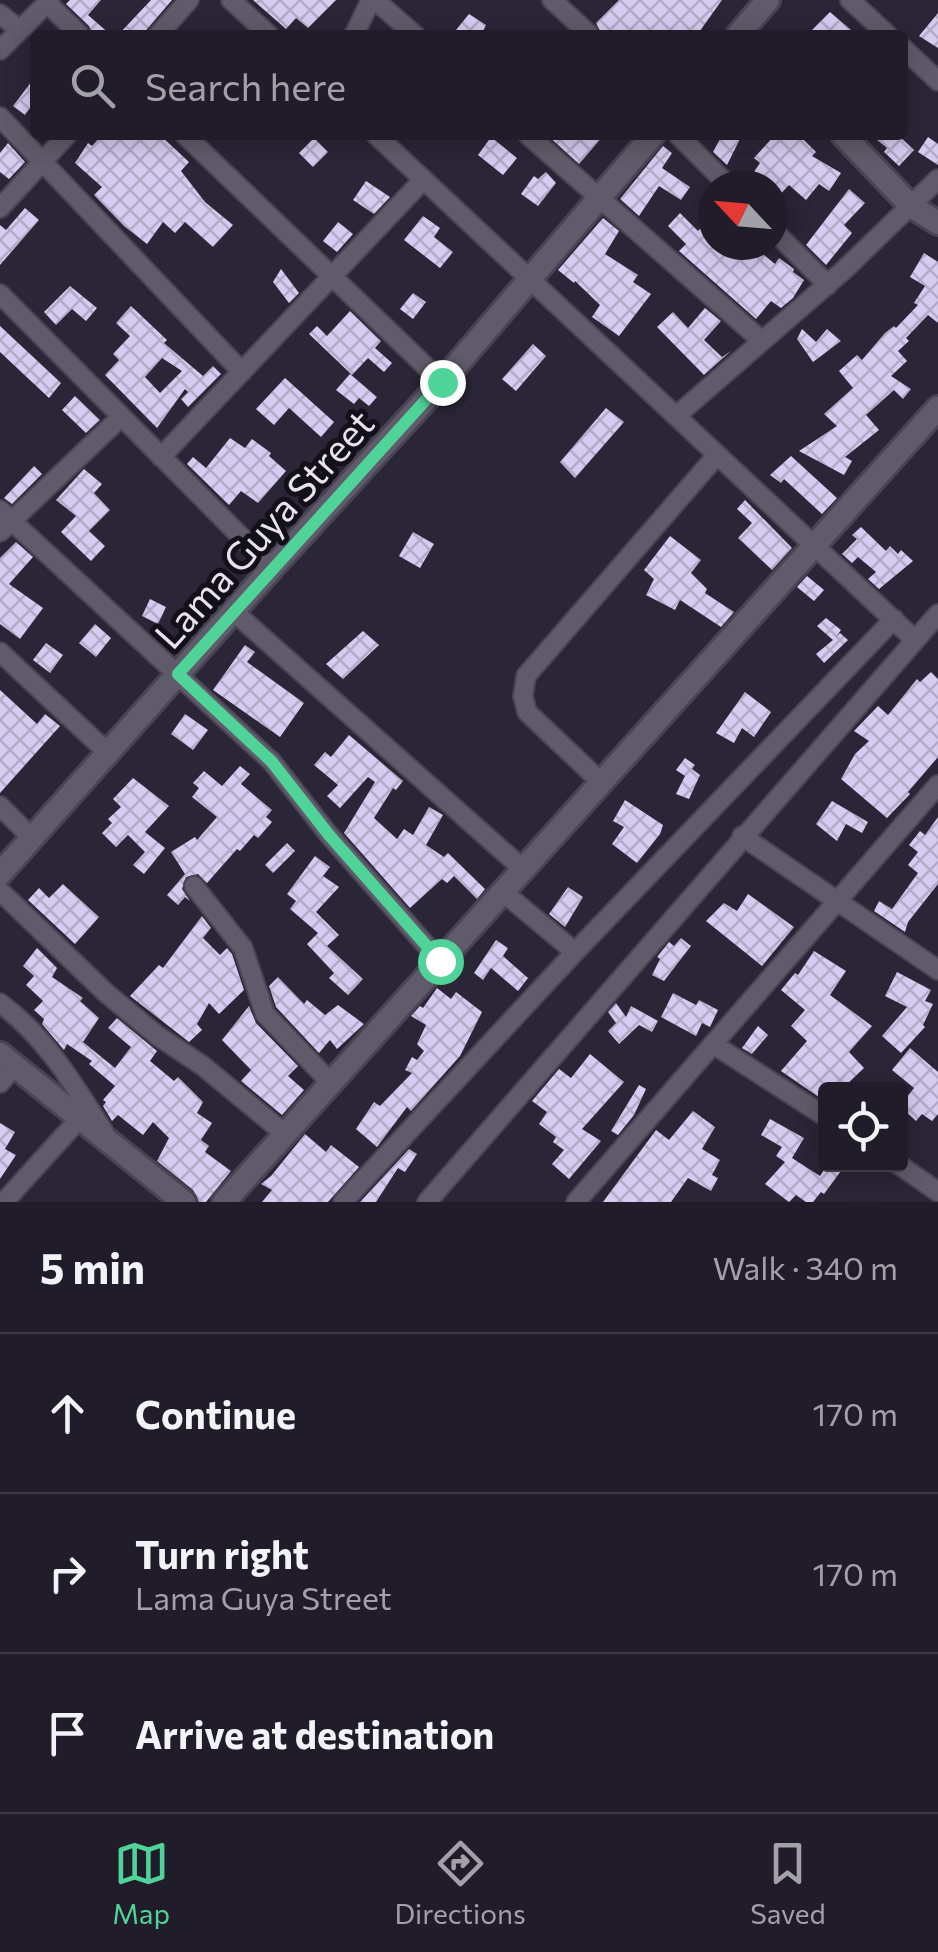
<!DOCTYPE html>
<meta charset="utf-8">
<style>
body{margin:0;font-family:Commissioner,sans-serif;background:#2d2935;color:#f1f3f6}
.controls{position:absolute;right:30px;bottom:30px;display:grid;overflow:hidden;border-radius:10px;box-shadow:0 5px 25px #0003}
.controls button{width:90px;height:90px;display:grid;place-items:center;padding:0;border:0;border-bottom:2px solid #3d3a46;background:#201c29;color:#f1f3f6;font:50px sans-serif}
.compass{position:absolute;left:698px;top:170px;width:90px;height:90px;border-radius:50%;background:#201c29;box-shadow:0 5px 25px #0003;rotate:296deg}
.stop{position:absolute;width:30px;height:30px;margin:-22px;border:8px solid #50d398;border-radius:50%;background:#fff}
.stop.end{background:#50d398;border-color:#fff;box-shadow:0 2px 10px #0008}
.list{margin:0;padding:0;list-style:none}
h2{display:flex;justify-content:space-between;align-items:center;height:130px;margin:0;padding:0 40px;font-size:42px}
h2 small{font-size:32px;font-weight:400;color:#a2a1a8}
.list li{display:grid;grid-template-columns:65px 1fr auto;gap:30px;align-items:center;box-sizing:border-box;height:160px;padding:0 40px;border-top:2px solid #3d3a46}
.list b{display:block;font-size:38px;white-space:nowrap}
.list p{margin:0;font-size:32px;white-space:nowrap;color:#a2a1a8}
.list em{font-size:32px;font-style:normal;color:#a2a1a8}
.icon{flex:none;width:55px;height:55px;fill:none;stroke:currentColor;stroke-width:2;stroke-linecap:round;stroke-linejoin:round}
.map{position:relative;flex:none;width:938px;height:1202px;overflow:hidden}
.search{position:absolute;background:#201c29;box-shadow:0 5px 25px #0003;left:30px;right:30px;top:30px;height:110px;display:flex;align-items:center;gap:25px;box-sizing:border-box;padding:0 35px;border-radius:10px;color:#a2a1a8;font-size:38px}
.sheet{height:610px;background:#201c29}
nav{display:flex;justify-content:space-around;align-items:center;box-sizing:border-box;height:140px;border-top:2px solid #3d3a46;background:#201c29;font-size:28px;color:#a2a1a8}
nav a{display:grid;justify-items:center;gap:5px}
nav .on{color:#50d398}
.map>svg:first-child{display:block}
</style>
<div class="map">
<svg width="938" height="1202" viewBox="0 0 938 1202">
<defs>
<pattern id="building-cross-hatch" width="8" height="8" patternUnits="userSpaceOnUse" patternTransform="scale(2.5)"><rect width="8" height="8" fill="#d6ccf1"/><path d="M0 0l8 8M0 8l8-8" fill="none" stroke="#b2aac6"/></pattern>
</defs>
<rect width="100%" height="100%" fill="#2b2637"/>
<path fill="url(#building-cross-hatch)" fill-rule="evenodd" d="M 70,0 L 101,0 L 88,15 L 111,35 L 93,35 L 89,26 L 66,4 Z
M 151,0 L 172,0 L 142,35 L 118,35 Z
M 253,0 L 336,0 L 308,28 L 296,18 L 286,29 Z
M 619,0 L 722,0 L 697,35 L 602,35 L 596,23 Z
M 830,12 L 857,35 L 807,35 Z
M 938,13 L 938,48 L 919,36 Z
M 469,14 L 486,25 L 481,35 L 452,35 Z
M 35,77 L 35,101 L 25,115 L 13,106 Z
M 102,135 L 160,135 L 189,162 L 181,171 L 205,202 L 233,225 L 213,247 L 185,222 L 175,233 L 163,222 L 147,244 L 124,226 L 94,195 L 102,187 L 75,163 L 88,143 L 92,146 Z
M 547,135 L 604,135 L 579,164 Z
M 722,135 L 742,135 L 727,165 L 713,152 Z
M 775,135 L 808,135 L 804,140 L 816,152 L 812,156 L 841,173 L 829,191 L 819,184 L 806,200 L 789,185 L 773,202 L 773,185 L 745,185 L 760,163 L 754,158 Z
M 871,135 L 898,135 L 914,150 L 899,166 L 884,152 L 887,148 Z
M 491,137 L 517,158 L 503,175 L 478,155 Z
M 928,137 L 938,144 L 938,165 L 918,152 Z
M 314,138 L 328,152 L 313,167 L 299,153 Z
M 8,143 L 25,162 L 9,179 L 0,172 L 0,153 Z
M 663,146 L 672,153 L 662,168 L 690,187 L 681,200 L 659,186 L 639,216 L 620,199 Z
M 546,172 L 556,183 L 538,206 L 521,194 L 534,176 L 538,179 Z
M 366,181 L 390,197 L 374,214 L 353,200 Z
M 849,189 L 865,203 L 844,225 L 852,233 L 826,265 L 806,245 Z
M 25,208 L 39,220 L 0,265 L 0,225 L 6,230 Z
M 680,213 L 698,231 L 713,215 L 713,245 L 752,245 L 775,264 L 779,258 L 794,269 L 793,272 L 804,280 L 793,298 L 781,308 L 771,301 L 756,319 L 679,251 L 686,244 L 668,226 Z
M 423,216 L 440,228 L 434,237 L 453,252 L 440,268 L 404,240 Z
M 603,218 L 619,231 L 605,254 L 638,275 L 633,282 L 651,294 L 619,336 L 592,317 L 600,305 L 575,281 L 574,283 L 558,270 Z
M 338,222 L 353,234 L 337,252 L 323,241 Z
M 924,253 L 938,262 L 938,323 L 928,315 L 906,338 L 909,341 L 898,351 L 907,361 L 891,376 L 911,389 L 903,399 L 894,390 L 866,415 L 879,430 L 845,457 L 852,461 L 844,475 L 799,451 L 837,426 L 824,414 L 853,388 L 839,371 L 857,355 L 862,360 L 885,333 L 894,326 L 896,328 L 918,305 L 914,303 L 925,286 L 910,277 Z
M 281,269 L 299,293 L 289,303 L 273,282 Z
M 70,286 L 97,308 L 86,321 L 72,309 L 56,325 L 44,312 Z
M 413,293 L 426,302 L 413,319 L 400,309 Z
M 131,306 L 167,340 L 164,343 L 203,376 L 213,366 L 221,374 L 188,407 L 181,399 L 188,392 L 185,389 L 157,428 L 105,375 L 119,360 L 113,354 L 130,336 L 116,323 ZM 162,358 L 182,371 L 160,393 L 145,377 Z
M 705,308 L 721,321 L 704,340 L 722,357 L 731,351 L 704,375 L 657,327 L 673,312 L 688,328 Z
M 350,311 L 381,341 L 375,348 L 392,363 L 384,372 L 368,358 L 352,375 L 309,334 L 317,326 L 327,336 Z
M 0,326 L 61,383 L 49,398 L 0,352 Z
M 802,329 L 816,342 L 827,329 L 841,341 L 813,362 L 797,339 Z
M 533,344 L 546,356 L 516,391 L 502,379 Z
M 350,374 L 377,397 L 369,406 L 359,398 L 354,404 L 336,390 Z
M 285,378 L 334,422 L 321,437 L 289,408 L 274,425 L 256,409 Z
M 75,396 L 100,420 L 86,433 L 62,410 Z
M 606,408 L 624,422 L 575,478 L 560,462 Z
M 230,438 L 245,448 L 252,439 L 271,453 L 269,456 L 286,471 L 258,503 L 241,491 L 229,505 L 187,464 L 193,457 L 206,468 Z
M 791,456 L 837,498 L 822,514 L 784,479 L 781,483 L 770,475 Z
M 34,466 L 42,474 L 12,504 L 4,498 Z
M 84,469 L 102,484 L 94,493 L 110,510 L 89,531 L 105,546 L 91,561 L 61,532 L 76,516 L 56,500 Z
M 745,500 L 792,548 L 772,570 L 738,538 L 752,523 L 737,509 Z
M 861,527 L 886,551 L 890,546 L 898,554 L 901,550 L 913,561 L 879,589 L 868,579 L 876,572 L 858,557 L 852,563 L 842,554 L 857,539 L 852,535 Z
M 413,532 L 434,544 L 420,568 L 399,556 Z
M 670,536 L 701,560 L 691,573 L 707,589 L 705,593 L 734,612 L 721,627 L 680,600 L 675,610 L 646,595 L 654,579 L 644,570 Z
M 16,542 L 33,557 L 9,584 L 43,608 L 20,639 L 0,624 L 0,558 Z
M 807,576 L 824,590 L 814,601 L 797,587 Z
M 150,599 L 166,607 L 158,624 L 142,616 Z
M 826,618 L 841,630 L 836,637 L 840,633 L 848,640 L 824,663 L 816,654 L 833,640 L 817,626 Z
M 95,624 L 111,638 L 96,657 L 79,643 Z
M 363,631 L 379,645 L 343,679 L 326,664 Z
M 46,643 L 63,655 L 50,673 L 33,660 Z
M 245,645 L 255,652 L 247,662 L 304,703 L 280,737 L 213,690 Z
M 931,672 L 938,679 L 938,757 L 908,792 L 910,794 L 887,818 L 841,779 L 855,754 L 869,741 L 854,731 L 878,706 L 888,715 L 917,679 L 920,682 Z
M 0,690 L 37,724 L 45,714 L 60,726 L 0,793 Z
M 745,692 L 771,712 L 754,737 L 742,728 L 734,743 L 716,733 Z
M 185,714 L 208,730 L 193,750 L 171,734 Z
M 349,735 L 403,781 L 396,790 L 393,788 L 374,818 L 397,839 L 404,829 L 413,835 L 429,807 L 443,815 L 426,845 L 444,857 L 448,853 L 485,889 L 477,899 L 454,876 L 447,883 L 442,879 L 410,908 L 344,833 L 375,782 L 368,777 L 340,808 L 327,796 L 338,785 L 314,765 L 325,752 L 331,757 Z
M 685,758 L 695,765 L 692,769 L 700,775 L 689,799 L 676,794 L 685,776 L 676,770 Z
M 240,766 L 250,774 L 241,784 L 272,810 L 266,817 L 272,822 L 258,838 L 254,835 L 240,851 L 237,849 L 207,883 L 198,874 L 186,877 L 182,889 L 190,901 L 185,897 L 178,905 L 167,895 L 185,874 L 171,852 L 195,837 L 197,840 L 217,817 L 192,797 L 199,788 L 193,783 L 204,771 L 222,786 Z
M 133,778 L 169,806 L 145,832 L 165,848 L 144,874 L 133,865 L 145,852 L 128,835 L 116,847 L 102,833 L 112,823 L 108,819 L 121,807 L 113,799 Z
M 625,800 L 663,825 L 660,834 L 637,863 L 612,844 L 624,827 L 613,821 Z
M 832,801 L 868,822 L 862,833 L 846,824 L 837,841 L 816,824 Z
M 938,817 L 938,884 L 908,922 L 905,932 L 874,911 L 879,901 L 892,909 L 918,873 L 908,865 L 918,852 L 909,845 L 920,831 L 925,835 Z
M 287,843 L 295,851 L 273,873 L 265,865 Z
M 315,856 L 330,867 L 323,876 L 339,887 L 316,912 L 339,935 L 327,946 L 363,979 L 348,995 L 329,978 L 334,973 L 307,944 L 318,933 L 290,909 L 296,901 L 287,894 Z
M 63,884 L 99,917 L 75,944 L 28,900 L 39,888 L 49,898 Z
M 568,887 L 583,897 L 565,927 L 549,914 Z
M 748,894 L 794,927 L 762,966 L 706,921 L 724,903 L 737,911 Z
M 202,916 L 211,928 L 203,938 L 220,955 L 227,948 L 232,954 L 244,990 L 219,1014 L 209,1003 L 197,1024 L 202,1030 L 189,1042 L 130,996 L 159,965 L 163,968 Z
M 681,938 L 691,946 L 664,981 L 652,975 L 660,959 L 657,957 L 669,942 L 674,946 Z
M 496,940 L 508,948 L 503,956 L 528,978 L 518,991 L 491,968 L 483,980 L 474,973 Z
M 37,948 L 57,968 L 52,977 L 83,998 L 80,1001 L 99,1018 L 83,1042 L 115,1068 L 131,1047 L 108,1028 L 117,1018 L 157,1051 L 150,1061 L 174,1081 L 178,1077 L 203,1102 L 197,1113 L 212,1123 L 201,1140 L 209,1146 L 205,1152 L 231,1171 L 206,1202 L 199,1202 L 193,1190 L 157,1161 L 169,1138 L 153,1122 L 143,1135 L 118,1115 L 112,1121 L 103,1106 L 106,1102 L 103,1100 L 115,1086 L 89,1064 L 92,1061 L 67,1044 L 64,1050 L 42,1024 L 44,1019 L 34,1010 L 43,1001 L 26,985 L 34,976 L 23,966 Z
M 814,951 L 846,971 L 830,995 L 872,1026 L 849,1052 L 864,1068 L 841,1090 L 826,1090 L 826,1102 L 781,1071 L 807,1041 L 791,1026 L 805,1010 L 781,990 L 795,973 L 798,975 Z
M 897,972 L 931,990 L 925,1001 L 933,1004 L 923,1025 L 925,1027 L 901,1053 L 882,1036 L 907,1007 L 885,996 Z
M 278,977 L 304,1004 L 307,1000 L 325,1015 L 338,1005 L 364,1024 L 337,1049 L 330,1040 L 319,1053 L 276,1007 L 269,986 Z
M 437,988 L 451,999 L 456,992 L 482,1012 L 460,1056 L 411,1111 L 407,1107 L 377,1147 L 356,1129 L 374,1102 L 380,1106 L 412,1073 L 405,1070 L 412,1057 L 417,1060 L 424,1051 L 417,1044 L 426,1025 L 411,1016 L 420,1006 L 423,1008 Z
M 673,993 L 696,1005 L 699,1000 L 718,1010 L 710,1027 L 702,1023 L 696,1036 L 661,1017 Z
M 616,1003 L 626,1017 L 631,1006 L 658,1021 L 652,1032 L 639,1025 L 619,1044 L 608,1031 L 616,1023 L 608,1012 Z
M 249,1006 L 256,1023 L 298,1066 L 288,1076 L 304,1090 L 282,1115 L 241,1081 L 251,1070 L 222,1040 Z
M 758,1026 L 768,1035 L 752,1054 L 742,1048 Z
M 910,1048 L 938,1072 L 938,1114 L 932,1121 L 922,1114 L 916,1121 L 900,1106 L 914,1088 L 892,1070 Z
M 590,1054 L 624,1082 L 582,1129 L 601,1141 L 569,1179 L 552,1164 L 564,1150 L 553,1142 L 556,1137 L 539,1124 L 547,1112 L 532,1101 L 559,1069 L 571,1078 Z
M 639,1085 L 646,1089 L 634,1115 L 618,1135 L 611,1131 Z
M 693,1111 L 715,1127 L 702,1149 L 720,1160 L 712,1175 L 718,1178 L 711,1191 L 688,1178 L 671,1202 L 603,1202 L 656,1130 L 669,1140 Z
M 770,1119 L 804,1138 L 792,1158 L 820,1176 L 828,1164 L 846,1164 L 824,1194 L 821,1192 L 813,1202 L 806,1202 L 796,1195 L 789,1202 L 765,1184 L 785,1162 L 776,1156 L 782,1147 L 761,1135 Z
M 0,1123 L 15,1132 L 5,1149 L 16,1155 L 0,1179 Z
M 305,1134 L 326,1152 L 331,1145 L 359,1167 L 328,1202 L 262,1202 L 272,1190 L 261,1184 L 271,1176 Z
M 409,1149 L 417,1154 L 405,1172 L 398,1168 L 376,1202 L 360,1202 Z"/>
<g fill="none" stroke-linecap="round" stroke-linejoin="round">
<g stroke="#494454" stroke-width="22">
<path id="minor" d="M 231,0 L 269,35
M 375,0 L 415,35
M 552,0 L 590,35
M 850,0 L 888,35
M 47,3 L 80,35
M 0,14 L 20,30
M 158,35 L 189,0
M 354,35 L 371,0
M 903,48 L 938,81
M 0,50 L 50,0
M 0,117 L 242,372
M 185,135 L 442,382
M 376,135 L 915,640
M 528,135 L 762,341
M 678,135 L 728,185
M 0,208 L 67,135
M 773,230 L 828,285
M 0,294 L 272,568
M 676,416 L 844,270 L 938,179
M 161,457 L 423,180
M 0,510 L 272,762 L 329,835 L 440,961
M 0,532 L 121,417
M 233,611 L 523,869
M 0,652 L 107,752
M 601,782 L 527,712 L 523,696 L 526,676 L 717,455
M 0,806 L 33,839
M 742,836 L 938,970
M 194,886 L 243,948 L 265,1014 L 331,1083
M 0,891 L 106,993 L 158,1036 L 203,1066 L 285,1134
M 503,892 L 575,952
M 0,1003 C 46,1037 74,1085 104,1132
M 713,1044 L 826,1117
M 0,1083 L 15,1066
M 898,1164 L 938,1192
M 4,1202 L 80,1118
M 343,1202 L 575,952 L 894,619
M 427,1202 L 938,614
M 576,1202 L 938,785"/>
</g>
<g stroke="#494454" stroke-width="28">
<path id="tertiary" d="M 738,35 L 768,0
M 843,135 L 911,206 L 938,223
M 0,874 L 272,568 L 442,382 L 653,135
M 0,1054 L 184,1202
M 224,1202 L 938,408"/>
</g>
<use href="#minor" stroke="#5f5b6a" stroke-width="18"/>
<use href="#tertiary" stroke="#5f5b6a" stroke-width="22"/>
</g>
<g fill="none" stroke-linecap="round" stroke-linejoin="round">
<path stroke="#50d398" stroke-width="12" d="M 440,961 L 329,835 L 272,762 L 178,674 L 442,382"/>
</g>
<g text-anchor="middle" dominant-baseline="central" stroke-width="10" stroke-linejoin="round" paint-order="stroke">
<g font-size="38" fill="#e6e3ee" stroke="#121018">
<text transform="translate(263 528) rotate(-48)">Lama Guya Street</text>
</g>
</g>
</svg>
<div class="controls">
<button><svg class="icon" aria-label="locate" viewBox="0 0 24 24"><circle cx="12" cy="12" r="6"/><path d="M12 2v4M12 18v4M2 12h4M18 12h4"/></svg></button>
</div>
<svg class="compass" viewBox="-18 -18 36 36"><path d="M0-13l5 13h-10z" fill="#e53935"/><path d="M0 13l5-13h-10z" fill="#a2a1a8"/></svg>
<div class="stop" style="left:440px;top:961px"></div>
<div class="stop end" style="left:442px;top:382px"></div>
<div class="search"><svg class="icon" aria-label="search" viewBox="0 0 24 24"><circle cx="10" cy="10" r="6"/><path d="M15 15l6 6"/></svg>Search here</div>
</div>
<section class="sheet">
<h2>5 min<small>Walk · 340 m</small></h2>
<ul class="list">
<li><svg class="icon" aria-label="ahead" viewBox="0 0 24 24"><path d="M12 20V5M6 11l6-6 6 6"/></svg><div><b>Continue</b></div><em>170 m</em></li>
<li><svg class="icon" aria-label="right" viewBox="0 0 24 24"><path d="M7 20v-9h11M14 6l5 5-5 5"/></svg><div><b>Turn right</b><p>Lama Guya Street</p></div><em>170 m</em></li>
<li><svg class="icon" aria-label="arrive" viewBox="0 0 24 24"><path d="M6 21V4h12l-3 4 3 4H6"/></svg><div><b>Arrive at destination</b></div></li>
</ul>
</section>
<nav>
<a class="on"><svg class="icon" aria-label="map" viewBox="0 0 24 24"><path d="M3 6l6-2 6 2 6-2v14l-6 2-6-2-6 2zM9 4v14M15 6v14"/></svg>Map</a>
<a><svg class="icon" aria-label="directions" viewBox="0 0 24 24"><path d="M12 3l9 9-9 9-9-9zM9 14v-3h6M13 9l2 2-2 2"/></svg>Directions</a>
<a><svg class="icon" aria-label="saved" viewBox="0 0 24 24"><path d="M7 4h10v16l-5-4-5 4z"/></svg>Saved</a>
</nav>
